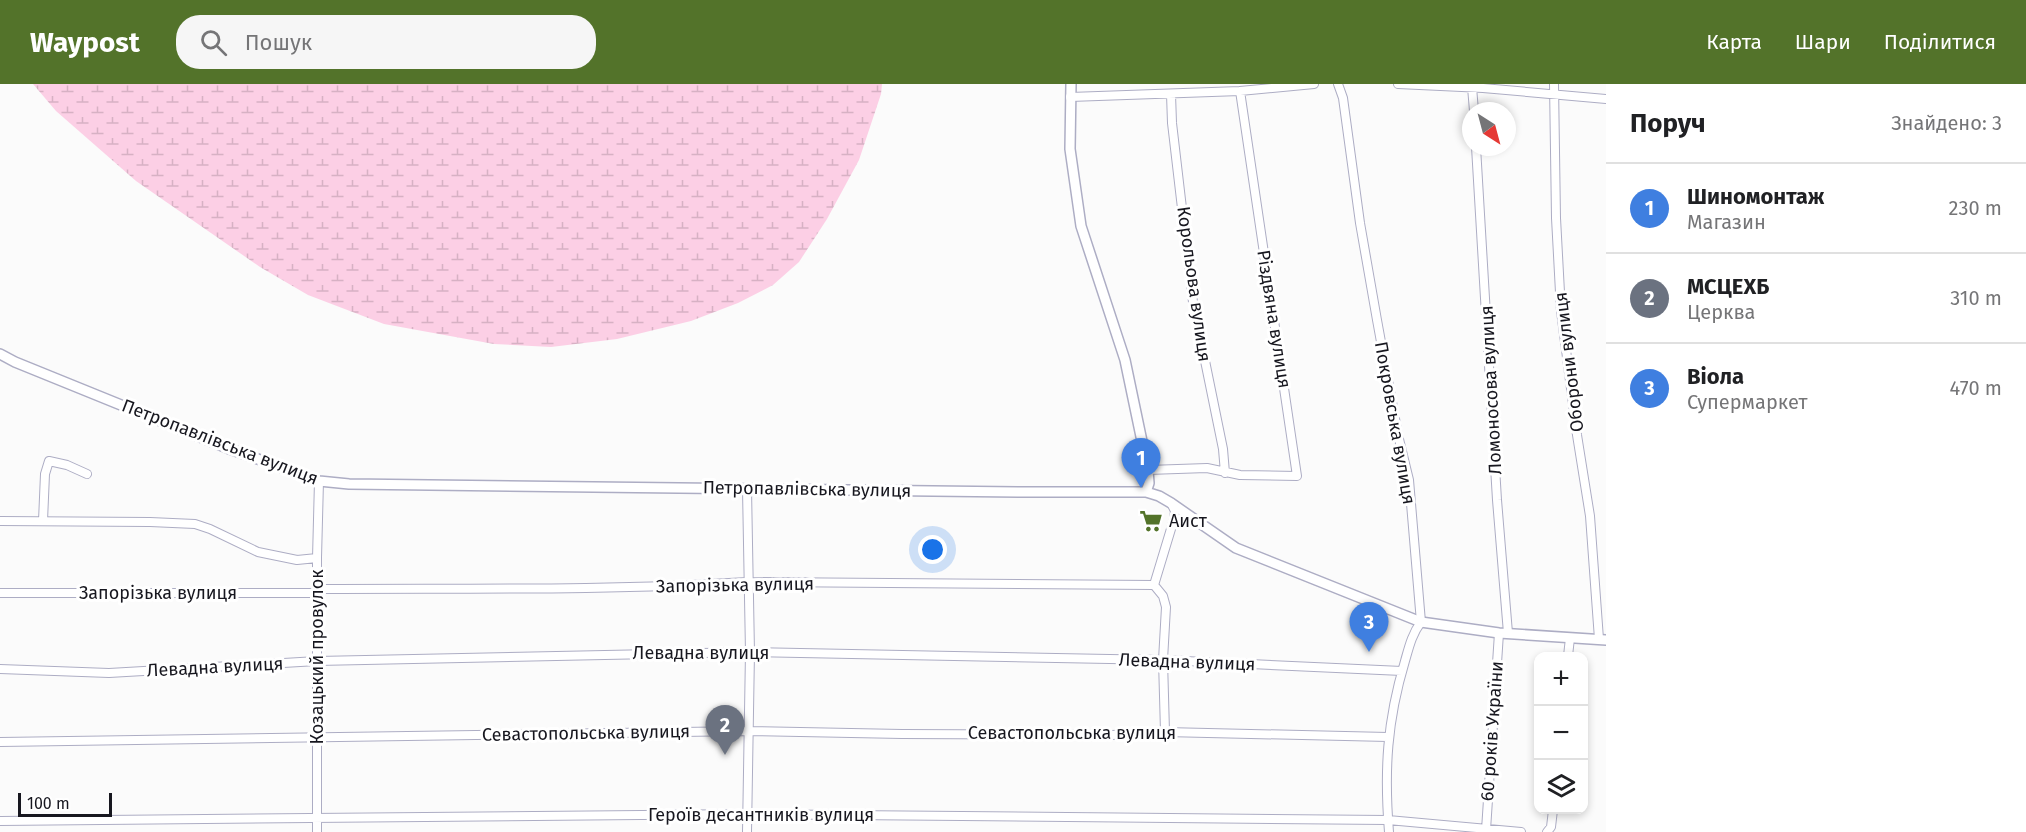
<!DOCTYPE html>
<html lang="uk">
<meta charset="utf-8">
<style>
body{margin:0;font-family:"Fira Sans",sans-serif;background:#f6f6f6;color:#202124}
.controls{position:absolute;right:18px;bottom:18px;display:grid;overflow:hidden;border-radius:12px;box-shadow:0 3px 9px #0003}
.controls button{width:54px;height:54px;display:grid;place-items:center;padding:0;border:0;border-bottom:2px solid #e0e0e0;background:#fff;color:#202124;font:30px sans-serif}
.compass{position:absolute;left:1462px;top:18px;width:54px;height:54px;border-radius:50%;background:#fff;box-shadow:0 3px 9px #0003;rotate:144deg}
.scale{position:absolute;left:18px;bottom:15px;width:94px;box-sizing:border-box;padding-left:6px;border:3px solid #17171f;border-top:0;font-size:16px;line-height:21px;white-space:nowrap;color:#17171f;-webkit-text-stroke:4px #fff;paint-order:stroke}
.you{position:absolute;left:933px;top:466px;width:21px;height:21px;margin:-15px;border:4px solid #fff;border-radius:50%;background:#1a73e8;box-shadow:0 0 0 9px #1a73e833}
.badge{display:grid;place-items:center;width:39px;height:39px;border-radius:50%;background:#53732a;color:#fff;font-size:20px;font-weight:700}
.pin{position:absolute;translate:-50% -50px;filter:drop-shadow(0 2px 3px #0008)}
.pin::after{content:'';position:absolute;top:32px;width:21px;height:18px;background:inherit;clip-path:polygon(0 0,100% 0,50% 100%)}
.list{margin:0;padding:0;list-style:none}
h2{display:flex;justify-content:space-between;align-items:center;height:78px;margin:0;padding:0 24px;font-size:26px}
h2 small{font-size:20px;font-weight:400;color:#757577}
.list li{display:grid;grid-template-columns:39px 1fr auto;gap:18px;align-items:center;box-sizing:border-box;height:90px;padding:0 24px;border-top:2px solid #e0e0e0}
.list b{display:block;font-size:22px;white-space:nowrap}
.list p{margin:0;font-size:20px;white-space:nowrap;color:#757577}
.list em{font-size:20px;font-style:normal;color:#757577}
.icon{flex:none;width:33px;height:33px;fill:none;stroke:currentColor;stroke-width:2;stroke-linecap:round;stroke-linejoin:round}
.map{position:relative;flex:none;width:1606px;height:748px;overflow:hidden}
header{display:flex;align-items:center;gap:36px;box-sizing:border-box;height:84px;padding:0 30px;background:#53732a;color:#fff}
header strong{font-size:28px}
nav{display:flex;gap:33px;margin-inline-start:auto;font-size:21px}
.search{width:420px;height:54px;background:#f6f6f6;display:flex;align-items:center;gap:15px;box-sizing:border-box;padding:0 21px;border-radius:24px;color:#757577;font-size:22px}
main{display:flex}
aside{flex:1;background:#fff}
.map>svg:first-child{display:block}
</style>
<header>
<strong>Waypost</strong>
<div class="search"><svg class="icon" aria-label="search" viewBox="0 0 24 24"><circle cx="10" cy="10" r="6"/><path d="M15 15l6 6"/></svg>Пошук</div>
<nav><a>Карта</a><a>Шари</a><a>Поділитися</a></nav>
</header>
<main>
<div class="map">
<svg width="1606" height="748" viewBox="0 0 1606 748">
<defs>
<pattern id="wetland-marsh" width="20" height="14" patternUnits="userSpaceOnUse" patternTransform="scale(1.5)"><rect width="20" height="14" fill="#fccfe5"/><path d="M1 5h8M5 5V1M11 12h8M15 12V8" fill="none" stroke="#d7b1c4"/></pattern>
</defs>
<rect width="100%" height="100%" fill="#fbfbfb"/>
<path fill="url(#wetland-marsh)" d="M 33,0 L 882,0 L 881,10 L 859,76 L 827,135 L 799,178 L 773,201 L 738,219 L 691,237 L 617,255 L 551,263 L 494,260 L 384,240 L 308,211 L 260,183 L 136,97 L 56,27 Z"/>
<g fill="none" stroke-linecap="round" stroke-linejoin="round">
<g stroke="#adadc4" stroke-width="10">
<path id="minor" d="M 1338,0 L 1343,14 L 1360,139 L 1377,236 L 1398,351 L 1409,396 L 1421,538 C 1412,550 1409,563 1405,577 C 1387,637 1384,686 1389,748
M 1398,0 L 1483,4 L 1606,15
M 1554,0 L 1556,134 L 1561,227 L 1577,351 L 1590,432 L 1599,555
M 1472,3 L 1474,27
M 1171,10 L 1172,39 L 1193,218 L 1223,365 L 1225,389
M 1070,13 L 1240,7 L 1314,0
M 1476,63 L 1497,416 L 1508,549
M 1148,386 L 1207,384 L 1240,391 L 1297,392 L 1240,7
M 747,405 L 750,568 L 747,748
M 0,437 L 150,438 L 195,440 L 210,445 L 258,468 L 297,476 L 317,474
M 43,437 L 45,390 L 49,377 L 67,381 L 87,390
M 1154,501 L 1163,512 L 1166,523 L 1163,576 L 1165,648
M 1154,501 L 1174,435 L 1175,427 L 1171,419
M 317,505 C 460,504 604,507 747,498 L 1154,501
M 0,509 L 317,509
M 1568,572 L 1570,554
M 0,585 L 109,589 L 317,577 L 750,568 L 1163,576 L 1402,587
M 0,658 L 749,647 L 902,650 L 1112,651 L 1165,648 L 1388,653
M 0,737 L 748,730 L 1388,736 L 1521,748
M 1486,746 L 1499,549
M 317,748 L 317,474 L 319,397
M 1547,748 L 1551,743 L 1553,726"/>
</g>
<g stroke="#adadc4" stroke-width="12">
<path id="tertiary" d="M 1071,0 L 1070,65 L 1081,142 L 1125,276 L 1148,386 L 1149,399 L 1146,408
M 0,270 L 15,278 L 227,364 L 319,397 L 349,400 L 1019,408 L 1146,408 L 1159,412 L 1171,419 L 1236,464 L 1421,538 L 1499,549 L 1606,556"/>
</g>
<use href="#minor" stroke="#fff" stroke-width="8"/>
<use href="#tertiary" stroke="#fff" stroke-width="9"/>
</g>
<defs>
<g id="supermarket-bare" transform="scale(1.8)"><path d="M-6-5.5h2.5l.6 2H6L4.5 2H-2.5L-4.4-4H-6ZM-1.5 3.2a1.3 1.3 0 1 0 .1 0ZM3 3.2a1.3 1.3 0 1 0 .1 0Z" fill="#53732a" stroke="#fff" stroke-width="2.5" paint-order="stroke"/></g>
</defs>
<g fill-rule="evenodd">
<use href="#supermarket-bare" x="1151" y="437"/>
</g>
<g text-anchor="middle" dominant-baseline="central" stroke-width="6" stroke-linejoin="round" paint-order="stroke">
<g font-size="18" fill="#17171f" stroke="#fff">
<text transform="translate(1194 200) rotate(82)">Корольова вулиця</text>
<text transform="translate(1274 235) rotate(81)">Різдвяна вулиця</text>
<text transform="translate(1569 278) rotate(-97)">Оборони вулиця</text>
<text transform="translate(1491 306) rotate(-93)">Ломоносова вулиця</text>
<text transform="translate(1395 339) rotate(80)">Покровська вулиця</text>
<text transform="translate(220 358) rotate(21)">Петропавлівська вулиця</text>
<text transform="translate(807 405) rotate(1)">Петропавлівська вулиця</text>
<text transform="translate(735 501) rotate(-1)">Запорізька вулиця</text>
<text x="158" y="509">Запорізька вулиця</text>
<text x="701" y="569">Левадна вулиця</text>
<text transform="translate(317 573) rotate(-90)">Козацький провулок</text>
<text transform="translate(1187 578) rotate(2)">Левадна вулиця</text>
<text transform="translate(215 583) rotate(-3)">Левадна вулиця</text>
<text transform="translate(1492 647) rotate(-86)">60 років України</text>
<text transform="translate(586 649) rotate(-1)">Севастопольська вулиця</text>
<text x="1072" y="649">Севастопольська вулиця</text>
<text x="761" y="731">Героїв десантників вулиця</text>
</g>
<g font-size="18" fill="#17171f" stroke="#fff" text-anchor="start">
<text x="1169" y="437">Аист</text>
</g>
</g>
</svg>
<div class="controls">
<button>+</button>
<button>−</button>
<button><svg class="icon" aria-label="layers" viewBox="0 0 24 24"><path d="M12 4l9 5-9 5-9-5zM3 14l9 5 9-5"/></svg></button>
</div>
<svg class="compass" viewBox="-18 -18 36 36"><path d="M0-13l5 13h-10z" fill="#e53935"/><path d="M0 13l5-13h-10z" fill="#757577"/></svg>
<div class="scale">100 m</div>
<div class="you"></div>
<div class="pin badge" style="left:1141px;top:404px;background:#3f7fe0">1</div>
<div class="pin badge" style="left:725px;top:671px;background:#6b7280">2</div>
<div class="pin badge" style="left:1369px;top:568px;background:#3f7fe0">3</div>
</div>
<aside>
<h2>Поруч<small>Знайдено: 3</small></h2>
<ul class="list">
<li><span class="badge" style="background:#3f7fe0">1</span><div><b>Шиномонтаж</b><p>Магазин</p></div><em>230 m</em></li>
<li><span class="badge" style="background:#6b7280">2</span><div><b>МСЦЕХБ</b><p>Церква</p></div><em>310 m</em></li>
<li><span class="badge" style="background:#3f7fe0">3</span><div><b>Віола</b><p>Супермаркет</p></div><em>470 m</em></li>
</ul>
</aside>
</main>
